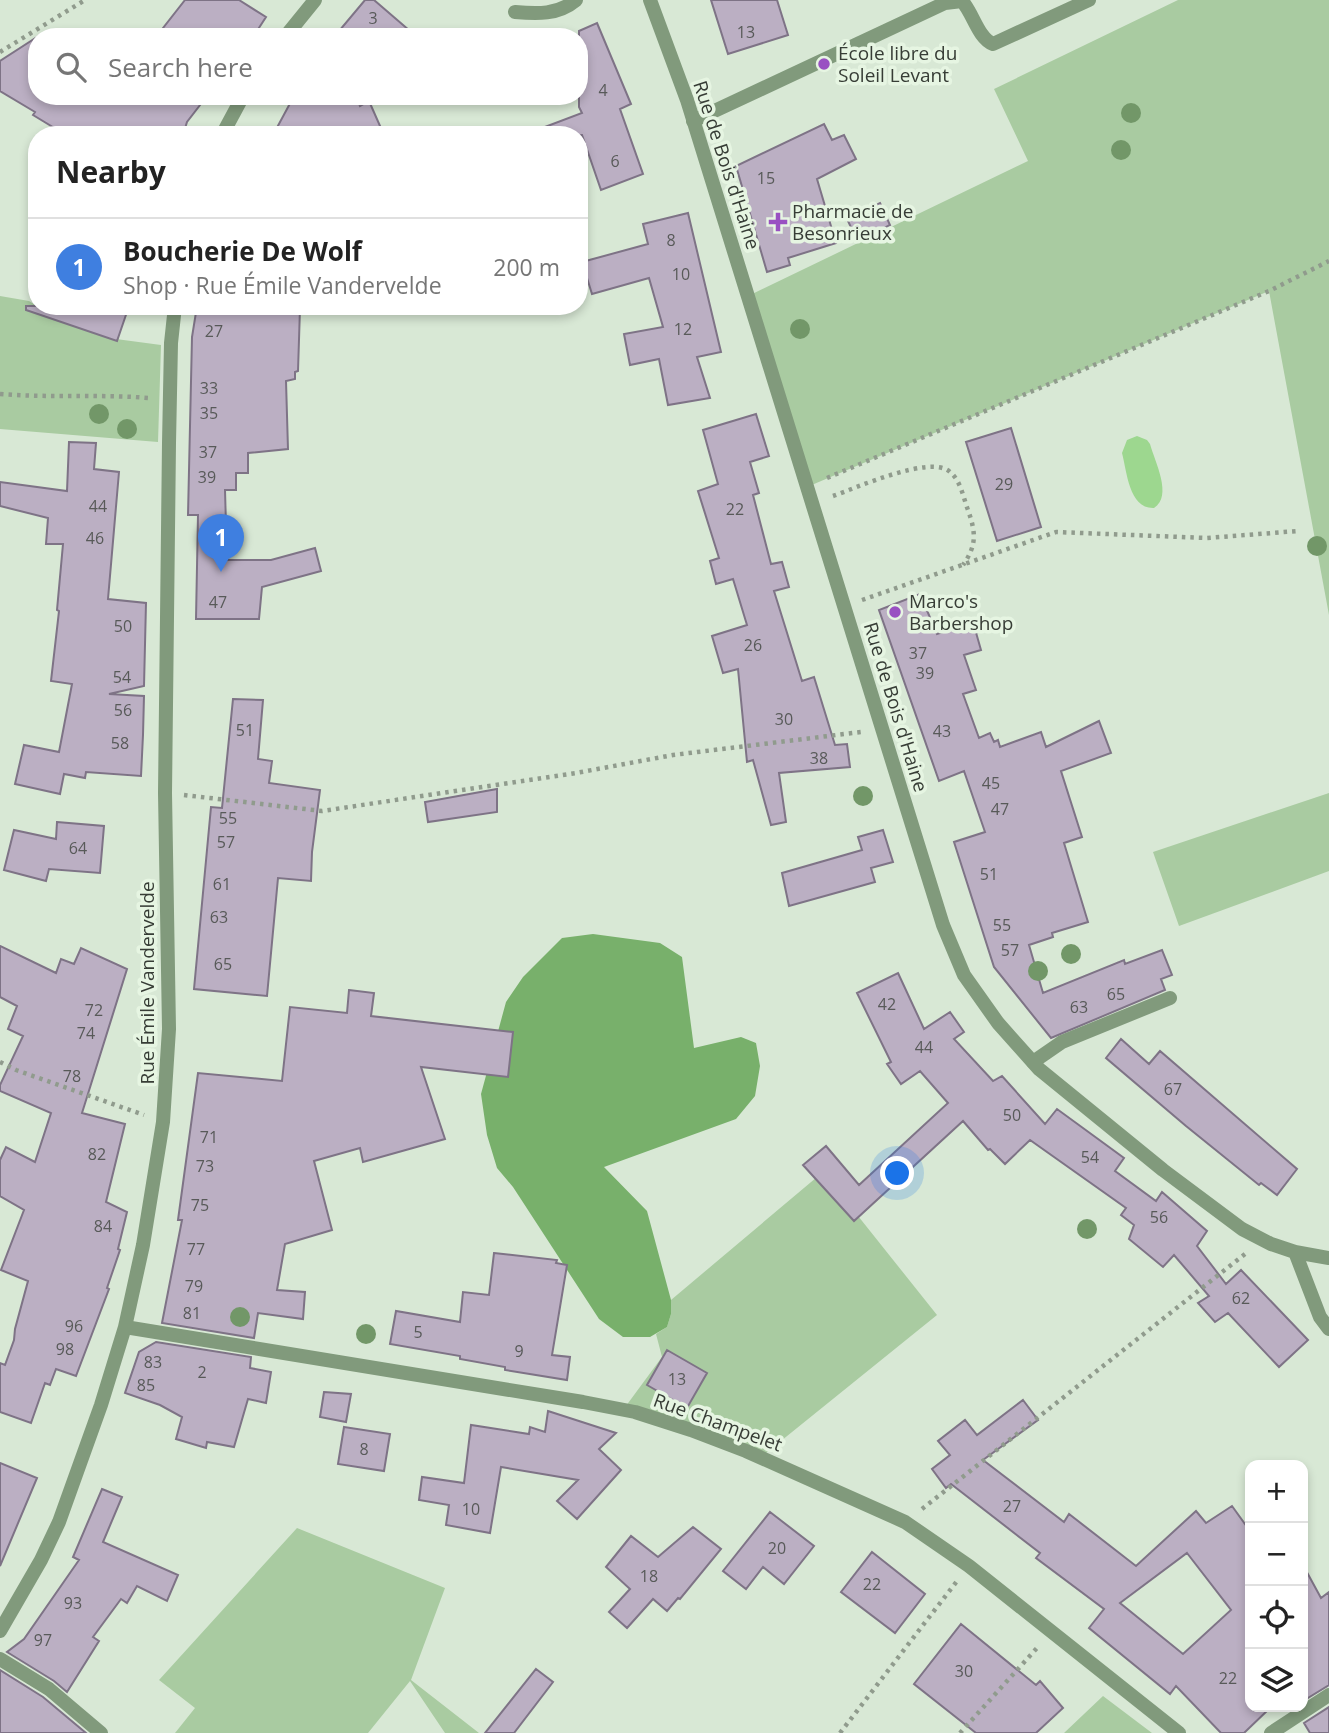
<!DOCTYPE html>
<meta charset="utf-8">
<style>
body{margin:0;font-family:"Open Sans",sans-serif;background:#f2f2f2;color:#222}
.controls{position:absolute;right:21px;bottom:21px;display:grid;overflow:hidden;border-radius:14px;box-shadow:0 4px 10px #0003}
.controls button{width:63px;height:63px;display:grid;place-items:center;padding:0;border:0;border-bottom:2px solid #e0e0e0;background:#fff;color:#222;font:35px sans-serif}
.you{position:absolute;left:898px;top:1174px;width:24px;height:24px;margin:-18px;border:5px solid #fff;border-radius:50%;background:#1a73e8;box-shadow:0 0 0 10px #1a73e833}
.badge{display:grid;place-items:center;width:46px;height:46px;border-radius:50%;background:#b45309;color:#fff;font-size:23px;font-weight:700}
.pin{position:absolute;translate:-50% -58px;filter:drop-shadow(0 2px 4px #0008)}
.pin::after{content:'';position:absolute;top:37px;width:24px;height:21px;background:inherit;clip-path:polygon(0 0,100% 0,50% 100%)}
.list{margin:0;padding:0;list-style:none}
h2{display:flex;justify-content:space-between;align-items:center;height:91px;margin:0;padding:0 28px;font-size:30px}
h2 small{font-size:23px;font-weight:400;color:#767676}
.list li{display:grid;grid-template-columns:46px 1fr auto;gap:21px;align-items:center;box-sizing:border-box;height:98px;padding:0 28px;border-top:2px solid #e0e0e0}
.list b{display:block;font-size:26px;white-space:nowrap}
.list p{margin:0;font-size:23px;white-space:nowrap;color:#767676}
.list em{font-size:23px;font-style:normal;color:#767676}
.icon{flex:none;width:38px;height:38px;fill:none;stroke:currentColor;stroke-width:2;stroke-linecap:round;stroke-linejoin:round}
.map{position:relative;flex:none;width:1329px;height:1733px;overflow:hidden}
.search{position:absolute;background:#fff;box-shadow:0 4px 10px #0003;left:28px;top:28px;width:560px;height:77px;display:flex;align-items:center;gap:18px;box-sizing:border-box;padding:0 24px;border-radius:28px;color:#767676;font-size:26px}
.panel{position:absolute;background:#fff;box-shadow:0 4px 10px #0003;left:28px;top:126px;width:560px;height:189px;border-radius:28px}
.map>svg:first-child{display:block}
</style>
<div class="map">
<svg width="1329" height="1733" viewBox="0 0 1329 1733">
<rect width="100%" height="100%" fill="#d8e8d5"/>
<path fill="#a9cba1" d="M 1178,0 L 1329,0 L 1329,615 L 1269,291 L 807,487 L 748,296 L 1028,161 L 994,89 Z
M 0,296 L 29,301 L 37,306 L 116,339 L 161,345 L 158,442 L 0,429 Z
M 1329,793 L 1329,871 L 1179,926 L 1153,852 Z
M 823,1172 L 937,1315 L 761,1457 L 623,1410 L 662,1357 L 656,1334 L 667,1327 L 671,1314 L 671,1300 Z
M 297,1528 L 445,1588 L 411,1680 L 479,1733 L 445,1733 L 410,1681 L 368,1733 L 175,1733 L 195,1708 L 159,1680 Z
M 1103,1696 L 1152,1733 L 1064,1733 Z"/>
<path fill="#78b06b" d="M 593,934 L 660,943 L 682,957 L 694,1048 L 741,1037 L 756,1043 L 760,1066 L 755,1096 L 736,1119 L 604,1167 L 647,1211 L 671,1300 L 671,1314 L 667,1327 L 650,1337 L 623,1337 L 599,1319 L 513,1187 L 497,1168 L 487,1135 L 481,1094 L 506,1002 L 523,977 L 562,938 Z"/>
<path fill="#9dd78f" d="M 1137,436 L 1147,440 L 1150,444 C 1155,462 1173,496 1154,508 C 1129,509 1127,472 1122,453 L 1127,440 Z"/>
<path fill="#bbafc3" stroke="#7e7386" stroke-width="2" fill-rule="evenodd" d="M 185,0 L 239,0 L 266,17 L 253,37 L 156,37 Z
M 365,0 L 374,0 L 417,37 L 334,37 Z
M 711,0 L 777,0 L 788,35 L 728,54 Z
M 597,23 L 631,104 L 620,109 L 643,174 L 601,190 L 582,135 L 529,135 L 529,133 L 582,113 L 579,107 L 579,31 Z
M 37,37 L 37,96 L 207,96 L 187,122 L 183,135 L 66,135 L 33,115 L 35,112 L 0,91 L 0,61 Z
M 294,96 L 356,96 L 360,106 L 369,101 L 384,135 L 273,135 Z
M 824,124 L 832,140 L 844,135 L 856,159 L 817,179 L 836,243 L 788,258 L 790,265 L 767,272 L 736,166 Z
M 880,203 L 890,225 L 858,242 L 847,219 Z
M 688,213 L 721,352 L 697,357 L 710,398 L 668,405 L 659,359 L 630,365 L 624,334 L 663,327 L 649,278 L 592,294 L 582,262 L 648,244 L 643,224 Z
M 26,306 L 129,306 L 117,341 L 26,310 Z
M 197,306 L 300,308 L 298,371 L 295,372 L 295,379 L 286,381 L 288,449 L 248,453 L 248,473 L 236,473 L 236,490 L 225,490 L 227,560 L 271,560 L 315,548 L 321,571 L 262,587 L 259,619 L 196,619 L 198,515 L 188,515 L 192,337 Z
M 756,414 L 769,456 L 750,462 L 759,493 L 753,495 L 771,564 L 782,562 L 789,587 L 774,591 L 802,681 L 814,677 L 835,745 L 847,744 L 850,767 L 779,773 L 786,822 L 771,825 L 753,760 L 747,762 L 738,669 L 723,673 L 712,636 L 747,625 L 733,579 L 716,584 L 710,561 L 719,558 L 698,491 L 718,484 L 703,430 Z
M 1011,428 L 1041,527 L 997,541 L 966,442 Z
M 69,442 L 96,443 L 94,469 L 119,472 L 108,599 L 146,603 L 144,686 L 109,694 L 144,696 L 143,735 L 141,776 L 86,772 L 85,778 L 64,774 L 60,794 L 15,784 L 24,745 L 59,752 L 72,684 L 51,681 L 59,611 L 57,610 L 63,544 L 46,544 L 48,518 L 0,506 L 0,482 L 67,491 Z
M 920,594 L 937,634 L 973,622 L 981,650 L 964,655 L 976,690 L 963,694 L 979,738 L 990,733 L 994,742 L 998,740 L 1000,747 L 1041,732 L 1046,747 L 1099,721 L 1111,753 L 1061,771 L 1082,837 L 1064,843 L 1088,922 L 1052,933 L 1053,937 L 1029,945 L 1043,993 L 1124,960 L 1125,964 L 1162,950 L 1172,975 L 1161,979 L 1165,990 L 1051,1038 L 994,967 L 954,842 L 985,832 L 964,771 L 939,781 L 879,610 Z
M 233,699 L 263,700 L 258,759 L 272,761 L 269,783 L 320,790 L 312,852 L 311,881 L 278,878 L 267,996 L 194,989 L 211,807 L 222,808 Z
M 497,789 L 497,812 L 428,822 L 425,802 Z
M 57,822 L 104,826 L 100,873 L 49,869 L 46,881 L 4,870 L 14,830 L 56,839 Z
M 883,830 L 893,862 L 871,868 L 875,882 L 789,906 L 782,873 L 862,850 L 858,837 Z
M 0,946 L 56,973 L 61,959 L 74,964 L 81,948 L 127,969 L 82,1113 L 125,1124 L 106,1202 L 127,1212 L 118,1249 L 120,1250 L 107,1288 L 109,1289 L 76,1376 L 56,1369 L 50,1385 L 45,1383 L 31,1423 L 0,1412 L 0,1363 L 5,1365 L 14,1340 L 15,1329 L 28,1281 L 1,1270 L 24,1210 L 0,1196 L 0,1160 L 6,1147 L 35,1162 L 51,1113 L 0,1091 L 0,1085 L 23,1036 L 8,1029 L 17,1006 L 0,997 Z
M 898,973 L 924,1029 L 950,1012 L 964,1032 L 954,1039 L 993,1081 L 1002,1076 L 1045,1124 L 1057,1109 L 1124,1158 L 1115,1171 L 1156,1201 L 1162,1192 L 1207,1231 L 1197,1246 L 1226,1284 L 1241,1270 L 1308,1340 L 1279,1367 L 1228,1313 L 1215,1322 L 1198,1303 L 1209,1296 L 1174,1255 L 1163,1267 L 1129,1239 L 1134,1225 L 1121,1215 L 1126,1208 L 1030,1140 L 1005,1164 L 990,1149 L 988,1150 L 963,1121 L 854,1221 L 803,1165 L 826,1146 L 859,1185 L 948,1103 L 920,1071 L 901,1084 L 887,1064 L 891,1062 L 857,993 Z
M 349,990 L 374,993 L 371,1016 L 513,1032 L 508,1077 L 421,1067 L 445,1139 L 363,1162 L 360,1148 L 314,1161 L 332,1230 L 285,1244 L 277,1290 L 305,1292 L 303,1319 L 258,1313 L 254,1338 L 162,1323 L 182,1220 L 178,1220 L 198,1073 L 282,1081 L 290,1007 L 347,1013 Z
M 1121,1039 L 1149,1064 L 1160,1051 L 1297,1169 L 1277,1195 L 1261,1183 L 1259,1185 L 1186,1126 L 1106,1058 Z
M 494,1253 L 557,1260 L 556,1263 L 567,1265 L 552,1355 L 570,1357 L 567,1380 L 505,1370 L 505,1367 L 460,1359 L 460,1356 L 390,1344 L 396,1311 L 460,1322 L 463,1292 L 489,1295 Z
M 156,1342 L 251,1357 L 250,1368 L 271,1372 L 266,1403 L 248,1399 L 234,1447 L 207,1442 L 206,1448 L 176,1439 L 182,1417 L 160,1405 L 125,1393 L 139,1352 Z
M 667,1350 L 707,1373 L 687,1408 L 647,1385 Z
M 324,1392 L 351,1394 L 346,1422 L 320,1417 Z
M 1023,1400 L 1038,1420 L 983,1460 L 1064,1522 L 1069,1514 L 1136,1566 L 1196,1511 L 1206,1523 L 1232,1506 L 1250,1531 L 1250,1707 L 1271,1707 L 1244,1733 L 1221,1733 L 1176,1686 L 1170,1694 L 1089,1628 L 1104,1609 L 1036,1558 L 1040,1553 L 951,1484 L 946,1488 L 932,1469 L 950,1455 L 938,1441 L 965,1420 L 977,1435 ZM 1187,1553 L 1231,1610 L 1183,1654 L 1120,1603 Z
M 548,1411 L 616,1433 L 599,1449 L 621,1470 L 577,1519 L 557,1501 L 578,1480 L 501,1467 L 490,1533 L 446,1525 L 449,1505 L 419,1500 L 422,1477 L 464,1483 L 471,1425 L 529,1434 L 530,1427 L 545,1432 Z
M 344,1427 L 390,1434 L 384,1471 L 338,1464 Z
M 0,1463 L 37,1478 L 0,1566 Z
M 102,1489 L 122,1497 L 103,1542 L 178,1575 L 167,1601 L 137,1586 L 127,1603 L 121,1599 L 93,1637 L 99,1641 L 67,1692 L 54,1681 L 7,1652 L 24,1639 L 79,1560 L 73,1557 Z
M 770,1512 L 814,1546 L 784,1584 L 763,1567 L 746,1589 L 723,1571 Z
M 693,1527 L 721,1549 L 680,1599 L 678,1598 L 667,1611 L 653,1599 L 627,1628 L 609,1612 L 630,1589 L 606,1567 L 631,1536 L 658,1557 Z
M 872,1552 L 925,1594 L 895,1633 L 841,1592 Z
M 1303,1565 L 1321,1598 L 1329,1592 L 1329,1685 L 1303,1701 Z
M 961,1624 L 1036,1685 L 1040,1681 L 1063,1708 L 1036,1733 L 976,1733 L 914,1684 Z
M 536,1669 L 553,1682 L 514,1733 L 485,1733 Z
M 0,1670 L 43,1697 L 86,1733 L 0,1733 Z
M 1329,1707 L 1329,1733 L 1310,1733 L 1304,1723 Z"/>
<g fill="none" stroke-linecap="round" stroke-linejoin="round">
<path stroke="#909b8d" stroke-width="4.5" stroke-dasharray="3.5 5" stroke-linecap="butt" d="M 0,52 L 85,0
M 0,394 C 50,398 99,394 149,398
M 827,478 L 1269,291 L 1329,261
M 833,496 C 856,488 931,454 950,472 C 961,481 963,497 968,510 C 976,533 977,545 963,565
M 862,600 L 1056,532 L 1207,538 L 1298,531
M 184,795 L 322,811 L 576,773 L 673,755 L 861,732
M 0,1062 L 16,1070 L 144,1115
M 922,1509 L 1245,1254
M 840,1733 L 957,1581
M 960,1733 L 1037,1648"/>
<path stroke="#819a7c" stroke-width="14" d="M 693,121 L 945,3 L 962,1 C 973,13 978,38 993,44 L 1089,0
M 1033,1062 L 1062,1042 L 1170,998
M 0,1659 L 49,1689 L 101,1733"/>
<path stroke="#819a7c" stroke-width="14" d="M 515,12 C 537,14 558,15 576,0"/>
<path stroke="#819a7c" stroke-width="14" d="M 650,0 L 687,100 L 943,925 L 964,975 L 998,1023 L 1039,1069 L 1163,1170 L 1242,1229 L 1271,1244 L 1295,1252 L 1329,1258
M 285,37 L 315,0
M 222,135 L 243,96
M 1295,1252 L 1320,1317 L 1329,1329
M 125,1327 L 583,1402 L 635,1412 L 691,1430 L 746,1451 L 905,1522 L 969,1566 L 1179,1733
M 0,1631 L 41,1560 L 59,1522 L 101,1405 L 125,1327 L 143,1245 L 163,1122 L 169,1029 L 165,793 L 169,443 L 171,343 L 175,306
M 1271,1733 L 1329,1695"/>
</g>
<g fill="#729768">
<circle cx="1131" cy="113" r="10"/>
<circle cx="1121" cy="150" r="10"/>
<circle cx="800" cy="329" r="10"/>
<circle cx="99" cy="414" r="10"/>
<circle cx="127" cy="429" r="10"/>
<circle cx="1317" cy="546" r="10"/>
<circle cx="863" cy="796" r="10"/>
<circle cx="1071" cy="954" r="10"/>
<circle cx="1038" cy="971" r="10"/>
<circle cx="1087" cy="1229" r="10"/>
<circle cx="240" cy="1317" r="10"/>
<circle cx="366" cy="1334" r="10"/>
</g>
<g fill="#9950c2" stroke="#e6f5e2" stroke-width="2.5">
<circle cx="824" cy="64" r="7"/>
<path d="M774.5 211.5h7v7h7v7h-7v7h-7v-7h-7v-7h7z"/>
<circle cx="895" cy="612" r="7"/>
</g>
<g text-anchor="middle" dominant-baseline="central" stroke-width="7" stroke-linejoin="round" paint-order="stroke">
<g font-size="16" fill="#585a59">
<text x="373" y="18">3</text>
<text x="746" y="32">13</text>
<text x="603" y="90">4</text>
<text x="615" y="161">6</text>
<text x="766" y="178">15</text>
<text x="671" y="240">8</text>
<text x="681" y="274">10</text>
<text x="683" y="329">12</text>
<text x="214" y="331">27</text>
<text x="209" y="388">33</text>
<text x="209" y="413">35</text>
<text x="208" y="452">37</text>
<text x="207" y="477">39</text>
<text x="1004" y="484">29</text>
<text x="98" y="506">44</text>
<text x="735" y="509">22</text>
<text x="95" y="538">46</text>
<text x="218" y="602">47</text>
<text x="123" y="626">50</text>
<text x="753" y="645">26</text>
<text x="918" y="653">37</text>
<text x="925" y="673">39</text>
<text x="122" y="677">54</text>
<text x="123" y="710">56</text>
<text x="784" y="719">30</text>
<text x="245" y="730">51</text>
<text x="942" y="731">43</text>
<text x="120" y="743">58</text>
<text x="819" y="758">38</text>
<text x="991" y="783">45</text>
<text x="1000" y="809">47</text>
<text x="228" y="818">55</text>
<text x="226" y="842">57</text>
<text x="78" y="848">64</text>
<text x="989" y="874">51</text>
<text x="222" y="884">61</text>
<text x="219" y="917">63</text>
<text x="1002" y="925">55</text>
<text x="1010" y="950">57</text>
<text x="223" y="964">65</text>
<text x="1116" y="994">65</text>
<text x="887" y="1004">42</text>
<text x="1079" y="1007">63</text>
<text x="94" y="1010">72</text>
<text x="86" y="1033">74</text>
<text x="924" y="1047">44</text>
<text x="72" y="1076">78</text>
<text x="1173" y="1089">67</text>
<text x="1012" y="1115">50</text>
<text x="209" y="1137">71</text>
<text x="97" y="1154">82</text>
<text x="1090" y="1157">54</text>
<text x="205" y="1166">73</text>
<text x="200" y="1205">75</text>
<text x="1159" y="1217">56</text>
<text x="103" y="1226">84</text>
<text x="196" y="1249">77</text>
<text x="194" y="1286">79</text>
<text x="1241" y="1298">62</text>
<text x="192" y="1313">81</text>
<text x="74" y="1326">96</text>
<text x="418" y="1332">5</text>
<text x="65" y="1349">98</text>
<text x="519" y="1351">9</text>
<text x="153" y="1362">83</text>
<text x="202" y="1372">2</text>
<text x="677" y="1379">13</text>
<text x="146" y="1385">85</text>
<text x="364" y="1449">8</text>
<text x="1012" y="1506">27</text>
<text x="471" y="1509">10</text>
<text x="777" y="1548">20</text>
<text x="649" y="1576">18</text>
<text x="872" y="1584">22</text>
<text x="73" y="1603">93</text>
<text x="43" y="1640">97</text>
<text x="964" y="1671">30</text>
<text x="1228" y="1678">22</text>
</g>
<g font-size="19" fill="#373d36" stroke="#e6f5e2" text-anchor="start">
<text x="838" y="53">École libre du<tspan x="838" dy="22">Soleil Levant</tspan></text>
<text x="792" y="211">Pharmacie de<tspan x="792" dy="22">Besonrieux</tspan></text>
<text x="909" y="601">Marco's<tspan x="909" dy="22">Barbershop</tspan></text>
</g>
<g font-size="19" fill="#373d36" stroke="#e6f5e2">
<text transform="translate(727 165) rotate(72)">Rue de Bois d'Haine</text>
<text transform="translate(896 707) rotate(73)">Rue de Bois d'Haine</text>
<text transform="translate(147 983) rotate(-90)">Rue Émile Vandervelde</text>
<text transform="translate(718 1422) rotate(20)">Rue Champelet</text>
</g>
</g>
</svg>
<div class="controls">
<button>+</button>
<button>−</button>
<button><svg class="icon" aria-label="locate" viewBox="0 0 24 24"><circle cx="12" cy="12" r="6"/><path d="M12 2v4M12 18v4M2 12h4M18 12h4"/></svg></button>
<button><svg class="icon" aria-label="layers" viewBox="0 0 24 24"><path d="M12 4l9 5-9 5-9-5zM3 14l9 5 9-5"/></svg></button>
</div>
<div class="you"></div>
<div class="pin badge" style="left:221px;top:572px;background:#3f7fe0">1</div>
<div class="search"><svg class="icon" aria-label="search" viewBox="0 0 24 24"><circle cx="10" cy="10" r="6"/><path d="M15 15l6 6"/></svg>Search here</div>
<section class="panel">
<h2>Nearby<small></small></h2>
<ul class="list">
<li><span class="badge" style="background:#3f7fe0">1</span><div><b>Boucherie De Wolf</b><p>Shop · Rue Émile Vandervelde</p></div><em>200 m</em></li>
</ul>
</section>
</div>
